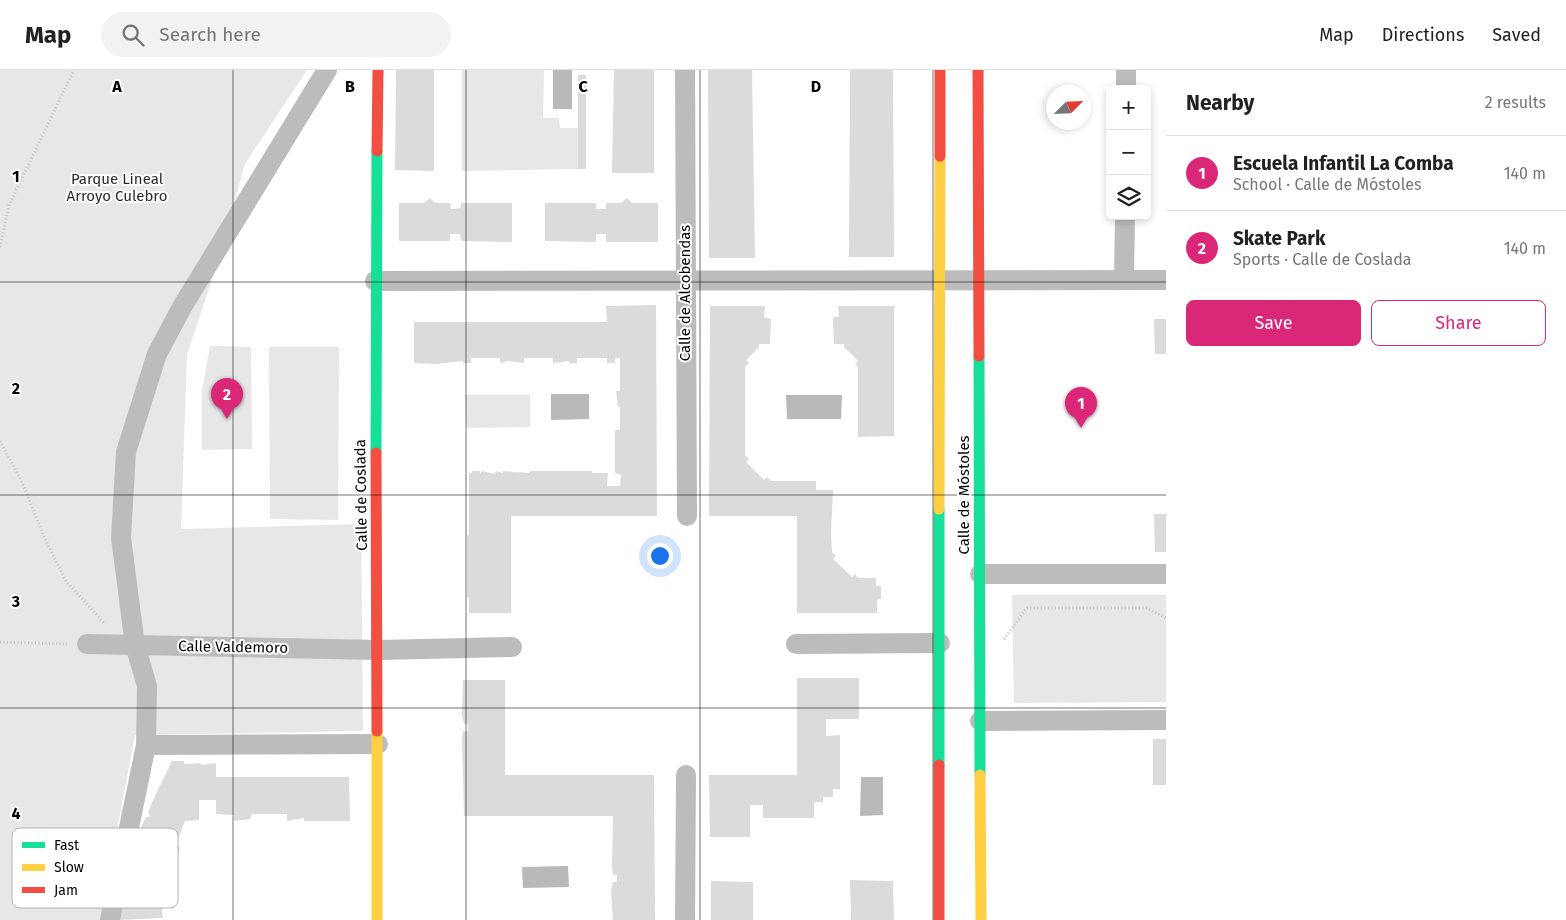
<!DOCTYPE html>
<meta charset="utf-8">
<style>
body{margin:0;font-family:"Fira Sans",sans-serif;background:#f2f2f2;color:#202124}
.controls{position:absolute;right:15px;top:15px;display:grid;overflow:hidden;border-radius:8px;box-shadow:0 2px 8px #0003}
.controls button{width:45px;height:45px;display:grid;place-items:center;padding:0;border:0;border-bottom:1px solid #e0e0e0;background:#fff;color:#202124;font:25px sans-serif}
.compass{position:absolute;left:1046px;top:15px;width:45px;height:45px;border-radius:50%;background:#fff;box-shadow:0 2px 8px #0003;rotate:66deg}
.you{position:absolute;left:659px;top:485px;width:18px;height:18px;margin:-12px;border:4px solid #fff;border-radius:50%;background:#1a73e8;box-shadow:0 0 0 8px #1a73e833}
.badge{display:grid;place-items:center;width:32px;height:32px;border-radius:50%;background:#db2777;color:#fff;font-size:16px;font-weight:700}
.pin{position:absolute;translate:-50% -41px;filter:drop-shadow(0 1px 2px #0008)}
.pin::after{content:'';position:absolute;top:26px;width:18px;height:15px;background:inherit;clip-path:polygon(0 0,100% 0,50% 100%)}
.list{margin:0;padding:0;list-style:none}
h2{display:flex;justify-content:space-between;align-items:center;height:65px;margin:0;padding:0 20px;font-size:21px}
h2 small{font-size:16px;font-weight:400;color:#757577}
.list li{display:grid;grid-template-columns:32px 1fr auto;gap:15px;align-items:center;box-sizing:border-box;height:75px;padding:0 20px;border-top:1px solid #e0e0e0}
.list b{display:block;font-size:19px;white-space:nowrap}
.list p{margin:0;font-size:16px;white-space:nowrap;color:#757577}
.list em{font-size:16px;font-style:normal;color:#757577}
.actions{display:flex;gap:10px;padding:15px 20px}
.actions a{flex:1;padding:11px 0;border:1px solid #db2777;border-radius:8px;text-align:center;font-size:18px;color:#db2777}
.actions .main{background:#db2777;color:#fff}
.icon{flex:none;width:28px;height:28px;fill:none;stroke:currentColor;stroke-width:2;stroke-linecap:round;stroke-linejoin:round}
.map{position:relative;flex:none;width:1166px;height:850px;overflow:hidden}
header{display:flex;align-items:center;gap:30px;box-sizing:border-box;height:70px;padding:0 25px;background:#fff;border-bottom:1px solid #e0e0e0}
header strong{font-size:24px}
nav{display:flex;gap:28px;margin-inline-start:auto;font-size:18px}
.search{width:350px;height:45px;background:#f2f2f2;display:flex;align-items:center;gap:12px;box-sizing:border-box;padding:0 18px;border-radius:28px;color:#757577;font-size:19px}
main{display:flex}
aside{flex:1;background:#fff}
.map>svg:first-child{display:block}
</style>
<header>
<strong>Map</strong>
<div class="search"><svg class="icon" aria-label="search" viewBox="0 0 24 24"><circle cx="10" cy="10" r="6"/><path d="M15 15l6 6"/></svg>Search here</div>
<nav><a>Map</a><a>Directions</a><a>Saved</a></nav>
</header>
<main>
<div class="map">
<svg width="1166" height="850" viewBox="0 0 1166 850">
<rect width="100%" height="100%" fill="#fff"/>
<path fill="#e7e7e7" d="M 0,0 L 307,0 L 245,94 L 214,204 L 187,284 L 181,459 L 361,454 L 363,661 L 135,665 L 100,850 L 0,850 Z
M 462,0 L 544,0 L 543,48 L 559,48 L 560,58 L 578,58 L 578,99 L 462,101 Z
M 210,276 L 251,277 L 252,379 L 202,380 L 202,320 Z
M 269,277 L 339,277 L 338,450 L 270,449 Z
M 465,325 L 530,325 L 530,357 L 466,358 Z
M 1012,525 L 1166,525 L 1166,632 L 1014,633 Z"/>
<path fill="#b9b9b9" d="M 553,0 L 572,0 L 572,39 L 553,39 Z
M 551,324 L 589,324 L 589,349 L 551,350 Z
M 786,325 L 842,325 L 841,349 L 787,349 Z
M 861,707 L 883,707 L 883,745 L 860,746 Z
M 568,796 L 569,817 L 523,818 L 522,797 Z"/>
<path fill="#dbdbdb" d="M 396,0 L 434,0 L 434,101 L 395,100 Z
M 614,0 L 654,0 L 654,103 L 612,103 Z
M 708,0 L 752,0 L 755,188 L 709,188 Z
M 850,0 L 893,0 L 894,187 L 849,187 Z
M 578,5 L 586,5 L 586,99 L 578,99 Z
M 430,128 L 435,133 L 450,133 L 451,139 L 461,138 L 461,133 L 512,133 L 512,172 L 461,171 L 460,164 L 450,164 L 450,171 L 399,171 L 399,133 L 424,133 Z
M 627,128 L 632,133 L 658,133 L 658,172 L 606,172 L 606,164 L 596,164 L 596,172 L 545,171 L 545,133 L 596,133 L 596,139 L 606,139 L 606,133 L 621,133 Z
M 656,235 L 657,446 L 511,446 L 511,543 L 469,543 L 469,528 L 467,527 L 467,465 L 469,465 L 469,403 L 472,403 L 472,401 L 480,401 L 480,404 L 482,401 L 495,404 L 496,401 L 503,403 L 503,401 L 529,403 L 530,401 L 592,401 L 592,403 L 608,403 L 607,416 L 620,416 L 621,405 L 615,403 L 615,360 L 620,360 L 620,337 L 618,337 L 616,321 L 620,321 L 620,288 L 615,288 L 615,293 L 607,293 L 607,288 L 577,288 L 577,293 L 569,293 L 569,291 L 553,293 L 553,288 L 524,288 L 524,293 L 508,291 L 500,293 L 500,288 L 471,288 L 471,293 L 463,293 L 463,291 L 435,294 L 414,293 L 414,252 L 607,252 L 606,236 Z
M 710,236 L 765,236 L 764,247 L 771,249 L 770,274 L 759,274 L 759,277 L 746,290 L 749,293 L 745,297 L 745,385 L 749,389 L 746,392 L 764,410 L 767,407 L 771,411 L 816,411 L 816,420 L 833,420 L 831,464 L 832,482 L 836,486 L 833,489 L 852,507 L 855,504 L 858,508 L 876,508 L 876,516 L 881,516 L 881,529 L 877,530 L 877,543 L 797,543 L 797,446 L 709,446 Z
M 838,236 L 894,236 L 894,366 L 858,367 L 858,297 L 855,294 L 858,291 L 844,277 L 844,274 L 834,274 L 833,250 L 834,247 L 839,247 Z
M 1154,249 L 1166,249 L 1166,284 L 1155,284 Z
M 1154,444 L 1166,444 L 1166,482 L 1155,482 Z
M 797,608 L 859,608 L 859,649 L 826,649 L 826,666 L 840,665 L 840,719 L 833,719 L 833,727 L 823,727 L 823,732 L 814,732 L 814,748 L 763,748 L 763,735 L 750,735 L 750,767 L 710,767 L 709,705 L 797,705 Z
M 463,610 L 505,610 L 505,705 L 654,705 L 655,850 L 613,850 L 611,821 L 613,812 L 617,812 L 617,805 L 613,805 L 612,796 L 613,746 L 464,746 L 462,670 L 463,661 L 468,661 L 468,654 L 464,654 L 462,646 Z
M 1153,669 L 1166,669 L 1166,715 L 1153,715 Z
M 172,691 L 184,691 L 184,694 L 201,693 L 201,695 L 216,693 L 216,707 L 349,707 L 350,751 L 304,751 L 304,748 L 287,751 L 287,744 L 251,744 L 251,749 L 234,751 L 234,745 L 216,744 L 216,730 L 199,730 L 199,750 L 185,751 L 175,777 L 180,777 L 176,794 L 169,794 L 160,831 L 165,831 L 162,841 L 163,848 L 117,850 L 128,801 L 131,801 L 131,796 L 129,796 L 136,773 L 140,773 L 140,768 L 138,768 L 142,755 L 146,747 L 150,747 L 148,742 L 154,728 Z
M 850,810 L 893,811 L 894,850 L 851,850 Z
M 711,811 L 753,812 L 753,850 L 711,850 Z"/>
<g fill="none" stroke-linecap="round" stroke-linejoin="round">
<path stroke="#c2c2c2" stroke-width="3" stroke-dasharray="1 2.5" stroke-linecap="butt" d="M 0,177 L 9,135 L 74,0
M 0,371 L 23,414 L 45,469 L 66,511 L 104,553
M 1004,569 L 1027,538 L 1147,538 L 1166,548
M 0,572 L 67,574"/>
<path stroke="#bcbcbc" stroke-width="20" d="M 685,0 L 687,446
M 1126,19 L 1126,0
M 1124,210 L 1125,146
M 375,211 L 1166,210
M 980,504 L 1166,504
M 87,574 L 378,580 L 512,577
M 796,574 L 940,573
M 980,651 L 1166,650
M 146,675 L 378,674
M 110,850 L 146,675 L 147,616 L 135,575 L 121,468 L 126,382 L 157,284 L 182,237 L 327,0
M 685,850 L 686,705"/>
<path stroke="#16e098" stroke-width="11" d="M 979,286 L 980,705
M 376,383 L 377,81
M 939,695 L 939,439"/>
<path stroke="#ffcf43" stroke-width="11" d="M 939,439 L 940,86
M 377,661 L 377,850
M 980,705 L 981,850"/>
<path stroke="#f24e42" stroke-width="11" d="M 978,0 L 979,286
M 377,81 L 378,0
M 940,86 L 940,0
M 376,383 L 377,661
M 939,850 L 939,695"/>
</g>
<path fill="none" stroke="#000" stroke-width="1" stroke-opacity="0.55" d="M 233,0 L 233,850M 466,0 L 466,850M 700,0 L 700,850M 933,0 L 933,850M 0,212 L 1166,212M 0,425 L 1166,425M 0,638 L 1166,638"/>
<g text-anchor="middle" dominant-baseline="central" stroke-width="4" stroke-linejoin="round" paint-order="stroke">
<g font-size="15" fill="#2b2b2b" stroke="#fff">
<text x="117" y="109">Parque Lineal<tspan x="117" dy="17">Arroyo Culebro</tspan></text>
</g>
<g font-size="15" fill="#000" stroke="#fff">
<text transform="translate(685 223) rotate(-90)">Calle de Alcobendas</text>
<text transform="translate(361 425) rotate(-91)">Calle de Coslada</text>
<text transform="translate(964 425) rotate(-90)">Calle de Móstoles</text>
<text transform="translate(233 577) rotate(1)">Calle Valdemoro</text>
</g>
</g>
<rect x="12" y="758" width="166" height="80" rx="8" fill="#fff" stroke="#b2b2b2" stroke-width="1"/>
<rect x="22" y="772" width="23" height="6" fill="#16e098"/>
<rect x="22" y="794" width="23" height="7" fill="#ffcf43"/>
<rect x="22" y="817" width="23" height="6" fill="#f24e42"/>
<g font-size="14" fill="#000">
<text x="54" y="780">Fast</text>
<text x="54" y="802">Slow</text>
<text x="54" y="825">Jam</text>
</g>
<g font-size="16" text-anchor="middle" font-weight="bold" fill="#000" stroke="#fff" stroke-width="4" stroke-linejoin="round" paint-order="stroke">
<text x="117" y="22">A</text>
<text x="350" y="22">B</text>
<text x="583" y="22">C</text>
<text x="816" y="22">D</text>
<text x="16" y="112">1</text>
<text x="16" y="324">2</text>
<text x="16" y="537">3</text>
<text x="16" y="749">4</text>
</g>
</svg>
<div class="controls">
<button>+</button>
<button>−</button>
<button><svg class="icon" aria-label="layers" viewBox="0 0 24 24"><path d="M12 4l9 5-9 5-9-5zM3 14l9 5 9-5"/></svg></button>
</div>
<svg class="compass" viewBox="-18 -18 36 36"><path d="M0-13l5 13h-10z" fill="#e53935"/><path d="M0 13l5-13h-10z" fill="#757577"/></svg>
<div class="you"></div>
<div class="pin badge" style="left:1081px;top:358px">1</div>
<div class="pin badge" style="left:227px;top:349px">2</div>
</div>
<aside>
<h2>Nearby<small>2 results</small></h2>
<ul class="list">
<li><span class="badge">1</span><div><b>Escuela Infantil La Comba</b><p>School · Calle de Móstoles</p></div><em>140 m</em></li>
<li><span class="badge">2</span><div><b>Skate Park</b><p>Sports · Calle de Coslada</p></div><em>140 m</em></li>
</ul>
<div class="actions"><a class="main">Save</a><a>Share</a></div>
</aside>
</main>
